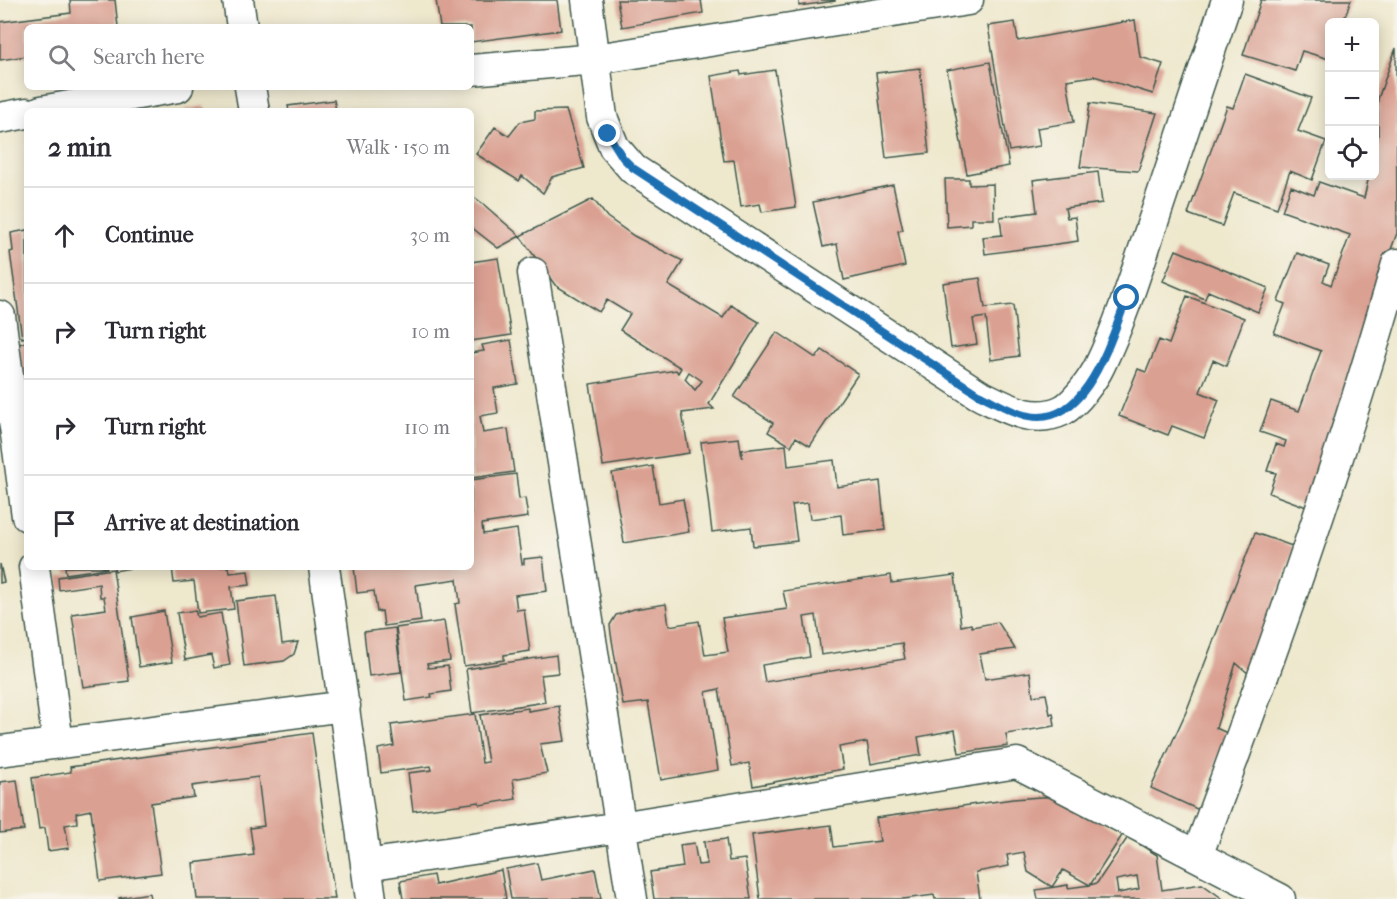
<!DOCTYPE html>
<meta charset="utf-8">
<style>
body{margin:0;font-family:"IM FELL French Canon",serif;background:#f2f2f3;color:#2b2b33}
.controls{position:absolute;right:18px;top:18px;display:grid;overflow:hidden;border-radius:9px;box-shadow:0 3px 15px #0003}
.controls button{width:54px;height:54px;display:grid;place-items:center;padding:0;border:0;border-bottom:2px solid #e1e1e2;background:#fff;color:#2b2b33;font:30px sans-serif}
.stop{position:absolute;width:18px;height:18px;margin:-14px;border:4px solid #1f6fb2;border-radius:50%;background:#fff}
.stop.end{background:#1f6fb2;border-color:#fff;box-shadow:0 2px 6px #0008}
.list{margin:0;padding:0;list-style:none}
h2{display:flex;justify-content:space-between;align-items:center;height:78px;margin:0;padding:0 24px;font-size:26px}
h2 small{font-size:20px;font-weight:400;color:#7c7c81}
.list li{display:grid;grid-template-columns:39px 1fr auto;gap:18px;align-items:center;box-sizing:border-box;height:96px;padding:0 24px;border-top:2px solid #e1e1e2}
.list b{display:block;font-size:22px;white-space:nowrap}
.list em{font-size:20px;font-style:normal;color:#7c7c81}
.icon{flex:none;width:33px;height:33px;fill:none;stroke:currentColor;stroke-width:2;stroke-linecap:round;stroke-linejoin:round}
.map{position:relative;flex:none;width:1397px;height:899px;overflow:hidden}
.search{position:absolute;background:#fff;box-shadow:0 3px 15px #0003;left:24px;top:24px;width:450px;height:66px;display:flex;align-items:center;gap:15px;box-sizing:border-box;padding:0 21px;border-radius:9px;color:#7c7c81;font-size:22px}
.panel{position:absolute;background:#fff;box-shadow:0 3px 15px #0003;left:24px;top:108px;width:450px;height:462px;border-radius:9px}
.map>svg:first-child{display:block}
</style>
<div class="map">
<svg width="1397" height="899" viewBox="0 0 1397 899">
<rect width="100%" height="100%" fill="#f7f3e8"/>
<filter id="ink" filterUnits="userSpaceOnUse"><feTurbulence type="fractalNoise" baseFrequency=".0167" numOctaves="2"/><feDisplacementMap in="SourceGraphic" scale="12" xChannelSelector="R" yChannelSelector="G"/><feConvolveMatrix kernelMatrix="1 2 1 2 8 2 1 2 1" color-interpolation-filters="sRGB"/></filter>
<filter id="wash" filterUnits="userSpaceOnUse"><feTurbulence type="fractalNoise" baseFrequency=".008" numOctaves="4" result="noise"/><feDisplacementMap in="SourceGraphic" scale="24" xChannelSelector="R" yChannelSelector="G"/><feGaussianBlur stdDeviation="1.35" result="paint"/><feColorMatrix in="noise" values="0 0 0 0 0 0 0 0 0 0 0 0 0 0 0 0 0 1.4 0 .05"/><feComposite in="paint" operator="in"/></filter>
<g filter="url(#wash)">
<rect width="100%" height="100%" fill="#eee8cd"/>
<g id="blocks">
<path fill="#daa092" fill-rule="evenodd" d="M 70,0 L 115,0 L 118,27 L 27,27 L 27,56 L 0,60 L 0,22 L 71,13 Z
M 436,0 L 557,0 L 561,30 L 471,42 L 471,27 L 440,27 Z
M 617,0 L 701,0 L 703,13 L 622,27 Z
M 799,0 L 835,0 L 835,1 L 799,6 Z
M 1261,0 L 1351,0 L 1343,22 L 1329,22 L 1329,59 L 1302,51 L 1295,71 L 1243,55 Z
M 1135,20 L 1140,57 L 1163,64 L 1153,94 L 1094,76 L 1067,80 L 1074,122 L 1037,128 L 1040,146 L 1009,151 L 988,26 L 1015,22 L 1018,41 Z
M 1396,48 L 1397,233 L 1373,299 L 1309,508 L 1269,493 L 1276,473 L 1267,471 L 1276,444 L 1284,447 L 1286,441 L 1260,432 L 1271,401 L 1299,411 L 1321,351 L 1274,333 L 1285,304 L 1278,301 L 1297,253 L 1329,265 L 1323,281 L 1331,285 L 1350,235 L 1282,211 L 1291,186 L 1314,195 L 1319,182 L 1364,198 L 1369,176 L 1374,176 L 1374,154 L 1378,138 L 1378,99 Z
M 990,62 L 1009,166 L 967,174 L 947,70 Z
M 920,68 L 929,153 L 886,158 L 876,73 Z
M 775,70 L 796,207 L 762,212 L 760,204 L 741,207 L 734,160 L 724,161 L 711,76 L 740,71 L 741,75 Z
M 1245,74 L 1311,98 L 1298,131 L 1326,141 L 1312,180 L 1290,171 L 1277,208 L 1234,193 L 1222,226 L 1188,214 L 1227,106 L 1233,108 Z
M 334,100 L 336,111 L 289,111 L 288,106 Z
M 1090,103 L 1157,113 L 1138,171 L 1080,167 Z
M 204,106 L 205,111 L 183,111 L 183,110 Z
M 566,110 L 584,168 L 552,177 L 543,193 L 522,176 L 519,181 L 476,154 L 495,127 L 509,136 L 520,122 L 535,119 L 535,111 Z
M 1098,172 L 1102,203 L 1065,208 L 1067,218 L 1075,217 L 1078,241 L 985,254 L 983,237 L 1002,235 L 1000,217 L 1037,212 L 1033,180 Z
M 945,179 L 969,179 L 969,185 L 993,184 L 994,219 L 971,219 L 971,225 L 947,227 Z
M 893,185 L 903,230 L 898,231 L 905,266 L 844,280 L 837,244 L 823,247 L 813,202 Z
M 471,195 L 482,203 L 520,236 L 498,248 L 471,227 Z
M 593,199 L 607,217 L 634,236 L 683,261 L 668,285 L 723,318 L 731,305 L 759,322 L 709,404 L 714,409 L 682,413 L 689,453 L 603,466 L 590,384 L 676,370 L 678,373 L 681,368 L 620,330 L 630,314 L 607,300 L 599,312 L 555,285 L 520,236 ZM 689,372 L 702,381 L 695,390 L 685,379 Z
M 27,230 L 27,337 L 22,338 L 10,252 L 13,251 L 11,233 Z
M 1176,250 L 1268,288 L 1258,312 L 1208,291 L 1205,299 L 1163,281 Z
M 498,258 L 511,335 L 471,341 L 471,262 Z
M 980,278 L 985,308 L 1013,305 L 1019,356 L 991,360 L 986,317 L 973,319 L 977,344 L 951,348 L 943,283 Z
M 1187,296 L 1244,318 L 1226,366 L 1213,360 L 1200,392 L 1219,400 L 1204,438 L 1172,426 L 1168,435 L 1119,416 L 1138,369 L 1146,372 L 1159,340 L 1169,344 Z
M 777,332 L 816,358 L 822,350 L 858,374 L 810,446 L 796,437 L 791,446 L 768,432 L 773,423 L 734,397 Z
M 511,340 L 518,384 L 494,388 L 498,413 L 480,416 L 483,433 L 508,429 L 514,472 L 471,478 L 471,353 L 484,351 L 482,345 Z
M 27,342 L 27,392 L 26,392 L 18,344 Z
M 739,438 L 742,458 L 742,450 L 786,445 L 788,466 L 834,460 L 837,487 L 880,481 L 885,530 L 843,535 L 841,515 L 810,519 L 808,503 L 792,505 L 797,541 L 753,546 L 751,527 L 712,532 L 701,442 Z
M 653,466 L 659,503 L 683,499 L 689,532 L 624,543 L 612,473 Z
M 516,474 L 519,499 L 525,498 L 528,517 L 482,524 L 483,534 L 517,529 L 522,564 L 524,564 L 524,559 L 543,557 L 547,591 L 515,595 L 517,610 L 524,609 L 530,651 L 504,655 L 504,660 L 464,666 L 455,604 L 460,603 L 457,579 L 416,585 L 421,621 L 384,626 L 382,611 L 377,612 L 374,591 L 357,593 L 354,567 L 471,567 L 471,480 Z
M 1255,533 L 1295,547 L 1249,674 L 1236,663 L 1216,728 L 1227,733 L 1199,810 L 1151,788 L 1186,712 Z
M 0,564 L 4,582 L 0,583 Z
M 65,567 L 107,567 L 107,568 L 66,574 Z
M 114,567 L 131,567 L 131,568 L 115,571 Z
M 172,567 L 229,567 L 230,573 L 248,571 L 250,585 L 231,587 L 234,609 L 198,613 L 194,581 L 174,583 Z
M 113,569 L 129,681 L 83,687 L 72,614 L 106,609 L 104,597 L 100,597 L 99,584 L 59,590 L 58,577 Z
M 891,575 L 892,583 L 955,575 L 961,626 L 971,624 L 972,627 L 998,622 L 1015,649 L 980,654 L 985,679 L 1030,672 L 1033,696 L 1046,694 L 1050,714 L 1053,713 L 1055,726 L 1006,734 L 1008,746 L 959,753 L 955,730 L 918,737 L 921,755 L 871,764 L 867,742 L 839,747 L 843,769 L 753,786 L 749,763 L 732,766 L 719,689 L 706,692 L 718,770 L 661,780 L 648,702 L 623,705 L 611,634 L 610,625 L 616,615 L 634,609 L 666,604 L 669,626 L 699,621 L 705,655 L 728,652 L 722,618 L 787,609 L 783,591 ZM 816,615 L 821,655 L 902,643 L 905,659 L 765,682 L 762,665 L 810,657 L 804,617 Z
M 276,596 L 282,644 L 298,642 L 294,654 L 284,661 L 244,666 L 236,601 Z
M 195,610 L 197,617 L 221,613 L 230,665 L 214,668 L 211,655 L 185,660 L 177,613 Z
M 164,611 L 172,662 L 139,667 L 132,617 Z
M 444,621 L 450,661 L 427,664 L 428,668 L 448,666 L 451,691 L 431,694 L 432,697 L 406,701 L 396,628 Z
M 395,628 L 401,672 L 369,676 L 364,632 Z
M 556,655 L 558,673 L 541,675 L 545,702 L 472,713 L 466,669 Z
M 559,706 L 565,741 L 540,744 L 547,773 L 513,779 L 516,799 L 480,805 L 479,802 L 413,811 L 408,773 L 432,770 L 431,766 L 381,773 L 378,749 L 394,746 L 391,725 L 475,714 L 482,763 L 488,762 L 480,715 L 528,708 L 528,711 Z
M 312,733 L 335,899 L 197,899 L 193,863 L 254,855 L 250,828 L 264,826 L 258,777 L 192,786 L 194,797 L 151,803 L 161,873 L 100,881 L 91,810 L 76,813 L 77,823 L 65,825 L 69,848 L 48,851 L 45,828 L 39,829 L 32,778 L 71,772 L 70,767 Z
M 17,780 L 24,830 L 0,833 L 0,782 Z
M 1041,797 L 1057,797 L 1123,834 L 1090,885 L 1097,883 L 1128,837 L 1157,855 L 1162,890 L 1202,884 L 1223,899 L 1038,899 L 1036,890 L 1068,885 L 1068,888 L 1090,885 L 1063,870 L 1052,887 L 1028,872 L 1024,852 L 1007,855 L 1009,866 L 976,872 L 980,899 L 935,899 L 934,895 L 903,899 L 760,899 L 752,835 L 831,825 L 834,847 L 880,841 L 876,818 L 1013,799 ZM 1137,876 L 1139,889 L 1118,893 L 1116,880 Z
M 726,839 L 729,861 L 745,859 L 751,899 L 654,899 L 650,872 L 683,867 L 680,845 L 694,843 L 698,865 L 707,864 L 704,842 Z
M 537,863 L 541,880 L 595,869 L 601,899 L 511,899 L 506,869 Z
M 501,870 L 506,899 L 403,899 L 400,881 L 433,875 L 435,885 Z
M 149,893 L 150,899 L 119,899 L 119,898 Z"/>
</g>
</g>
<g filter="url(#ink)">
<use href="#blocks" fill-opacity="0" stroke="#3e574b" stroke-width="1.5"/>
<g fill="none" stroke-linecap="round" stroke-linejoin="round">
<g stroke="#3e574b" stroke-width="33">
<path id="minor" d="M 238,0 L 242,27
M 587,0 L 602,117 L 614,147 L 633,169 L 978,394 C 1005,407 1033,425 1063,410 C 1076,403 1094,378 1100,365 C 1123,317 1138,266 1155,216 C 1179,144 1203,72 1227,0
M 471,70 L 596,59 L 968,0
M 250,87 L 254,111
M 41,111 L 178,87
M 0,118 L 27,113
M 533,273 L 632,899
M 0,316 L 27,516
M 34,567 L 58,743
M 324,567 L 371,899
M 0,751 L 345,706
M 1197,856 C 1270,661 1340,464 1397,264
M 366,865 L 620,827 L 1017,763 L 1280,899"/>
</g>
<use href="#minor" stroke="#fff" stroke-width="30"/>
</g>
</g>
<g fill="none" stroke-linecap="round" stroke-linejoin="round" filter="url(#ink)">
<path stroke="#1f6fb2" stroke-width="8" d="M 608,134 L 623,158 L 633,168 L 978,394 C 994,401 1011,413 1029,416 C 1087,427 1111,338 1127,298"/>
</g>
</svg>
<div class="controls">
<button>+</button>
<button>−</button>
<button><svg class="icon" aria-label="locate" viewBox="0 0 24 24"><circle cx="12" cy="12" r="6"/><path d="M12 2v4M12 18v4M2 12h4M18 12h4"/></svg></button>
</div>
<div class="stop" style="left:1127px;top:298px"></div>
<div class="stop end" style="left:608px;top:134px"></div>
<div class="search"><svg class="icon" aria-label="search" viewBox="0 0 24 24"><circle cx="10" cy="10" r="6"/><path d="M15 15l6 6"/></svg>Search here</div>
<section class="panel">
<h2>2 min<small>Walk · 150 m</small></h2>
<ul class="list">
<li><svg class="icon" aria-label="ahead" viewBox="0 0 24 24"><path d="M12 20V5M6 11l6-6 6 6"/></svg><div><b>Continue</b></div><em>30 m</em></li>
<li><svg class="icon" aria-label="right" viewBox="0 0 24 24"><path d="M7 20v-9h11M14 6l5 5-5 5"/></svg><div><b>Turn right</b></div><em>10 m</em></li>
<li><svg class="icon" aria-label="right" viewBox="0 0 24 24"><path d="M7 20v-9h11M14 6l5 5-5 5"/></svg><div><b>Turn right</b></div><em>110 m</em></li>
<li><svg class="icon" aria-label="arrive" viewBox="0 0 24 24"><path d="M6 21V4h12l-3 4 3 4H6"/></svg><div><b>Arrive at destination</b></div></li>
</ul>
</section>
</div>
